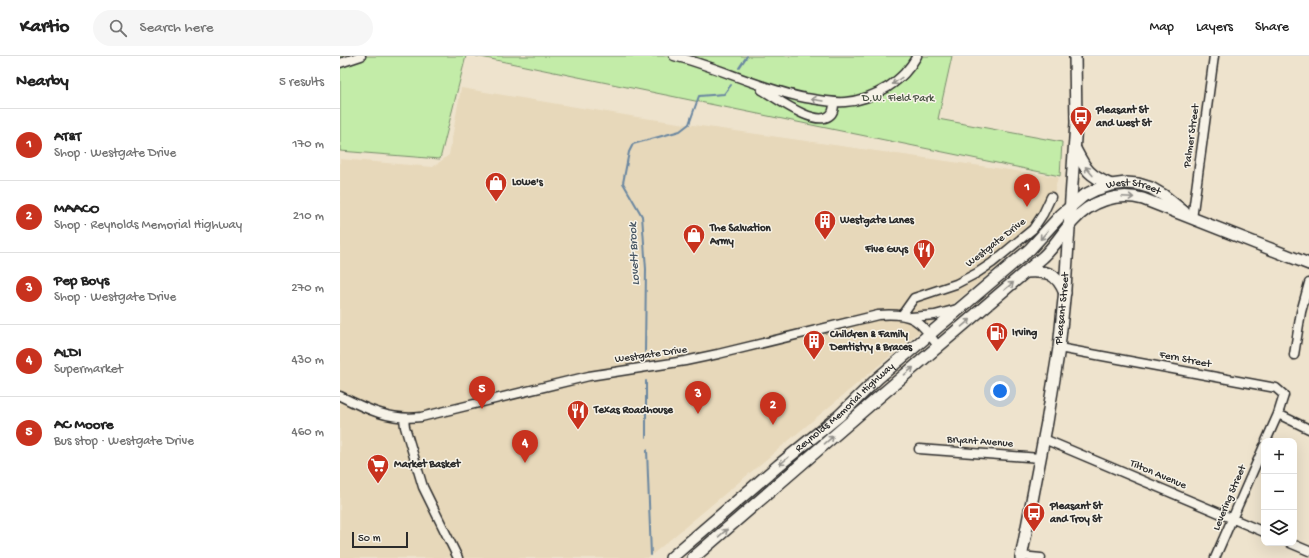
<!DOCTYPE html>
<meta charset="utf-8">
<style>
body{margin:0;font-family:"Gochi Hand",sans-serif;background:#f6f6f6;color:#222}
.controls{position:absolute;right:12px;bottom:12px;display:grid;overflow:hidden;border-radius:8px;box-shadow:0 4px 16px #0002}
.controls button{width:36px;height:36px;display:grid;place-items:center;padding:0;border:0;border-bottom:1px solid #e0e0e0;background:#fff;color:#222;font:20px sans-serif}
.scale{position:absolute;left:12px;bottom:10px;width:56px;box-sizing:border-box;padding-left:4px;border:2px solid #2b2b2b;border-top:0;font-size:11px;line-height:14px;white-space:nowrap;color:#2b2b2b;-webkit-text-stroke:3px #f7f3e8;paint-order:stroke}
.you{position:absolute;left:660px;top:335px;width:14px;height:14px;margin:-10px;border:3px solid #fff;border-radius:50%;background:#1a73e8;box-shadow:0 0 0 6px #1a73e833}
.badge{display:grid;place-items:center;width:26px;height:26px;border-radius:50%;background:#c8321e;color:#fff;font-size:13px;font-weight:700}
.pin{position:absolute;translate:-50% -33px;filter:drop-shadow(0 1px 2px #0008)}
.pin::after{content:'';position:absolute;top:21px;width:14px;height:12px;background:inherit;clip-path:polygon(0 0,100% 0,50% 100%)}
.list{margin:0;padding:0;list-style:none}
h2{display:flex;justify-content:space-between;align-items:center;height:52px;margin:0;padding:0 16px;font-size:17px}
h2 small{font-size:13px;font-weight:400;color:#767676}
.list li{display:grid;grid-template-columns:26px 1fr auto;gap:12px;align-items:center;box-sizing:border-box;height:72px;padding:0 16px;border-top:1px solid #e0e0e0}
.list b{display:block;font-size:15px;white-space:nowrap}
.list p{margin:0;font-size:13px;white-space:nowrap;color:#767676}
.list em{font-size:13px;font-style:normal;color:#767676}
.icon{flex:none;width:22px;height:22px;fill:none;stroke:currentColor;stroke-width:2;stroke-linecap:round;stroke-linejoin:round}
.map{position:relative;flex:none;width:969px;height:502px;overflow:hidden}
header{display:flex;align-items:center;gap:24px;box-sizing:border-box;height:56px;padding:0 20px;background:#fff;border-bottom:1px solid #e0e0e0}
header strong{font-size:19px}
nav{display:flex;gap:22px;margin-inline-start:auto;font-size:14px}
.search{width:280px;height:36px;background:#f6f6f6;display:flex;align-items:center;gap:10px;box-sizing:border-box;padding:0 14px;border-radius:22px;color:#767676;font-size:15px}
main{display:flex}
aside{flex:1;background:#fff}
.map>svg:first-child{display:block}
</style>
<header>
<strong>Kartio</strong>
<div class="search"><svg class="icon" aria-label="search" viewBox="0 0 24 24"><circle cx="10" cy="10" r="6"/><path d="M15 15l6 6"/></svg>Search here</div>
<nav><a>Map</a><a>Layers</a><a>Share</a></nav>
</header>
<main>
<aside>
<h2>Nearby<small>5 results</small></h2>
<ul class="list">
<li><span class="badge">1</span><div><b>AT&amp;T</b><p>Shop · Westgate Drive</p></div><em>170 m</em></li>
<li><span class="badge">2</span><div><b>MAACO</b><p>Shop · Reynolds Memorial Highway</p></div><em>210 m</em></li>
<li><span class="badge">3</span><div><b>Pep Boys</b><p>Shop · Westgate Drive</p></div><em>270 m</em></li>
<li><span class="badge">4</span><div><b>ALDI</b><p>Supermarket</p></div><em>430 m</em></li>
<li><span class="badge">5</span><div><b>AC Moore</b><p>Bus stop · Westgate Drive</p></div><em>460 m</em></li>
</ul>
</aside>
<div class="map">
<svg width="969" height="502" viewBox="0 0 969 502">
<rect width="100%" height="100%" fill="#eee3cd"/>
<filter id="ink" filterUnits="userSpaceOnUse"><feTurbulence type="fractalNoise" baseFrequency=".025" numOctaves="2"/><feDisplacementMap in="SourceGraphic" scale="8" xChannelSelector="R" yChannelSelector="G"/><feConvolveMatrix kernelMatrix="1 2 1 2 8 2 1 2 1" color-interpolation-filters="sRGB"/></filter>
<g filter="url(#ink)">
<path fill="#e7d8ba" d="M 121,32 L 297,61 L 718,121 L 710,155 L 691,179 L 657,211 L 308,502 L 0,502 L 0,103 L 93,111 L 109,99 Z"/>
<path fill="#c3eca8" stroke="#778c6a" d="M 0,0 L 126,0 L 100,103 L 0,95 Z
M 136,0 L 612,0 L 598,63 L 722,86 L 720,120 Z"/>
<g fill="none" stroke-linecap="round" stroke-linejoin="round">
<path stroke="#6986a0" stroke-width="2" d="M 399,12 L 407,0
M 305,296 L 306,213 L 302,160 L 283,127 L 289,96 L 293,88 L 340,75 L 349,68 L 359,40 L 384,38 L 391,29
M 306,381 L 306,325
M 307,394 L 311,499"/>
<g stroke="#2b2b2b" stroke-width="11">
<path id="street" d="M 334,0 C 379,11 420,33 466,42 C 479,44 492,47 505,46 C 520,45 535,39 548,31 C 561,22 569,14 577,0
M 0,7 L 21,0
M 422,34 C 435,41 474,71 489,60 C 494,57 494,51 494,46
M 852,163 L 874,0
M 562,259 L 574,242 L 616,228 L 637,217 L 652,207 L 693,173 L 703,158 L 711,141
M 571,261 L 595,259 L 617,253
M 719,292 L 936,332 L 944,339 L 938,358 L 926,385
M 954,299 L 961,256 L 969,227
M 0,340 C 26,353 51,365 81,361 L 249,320 L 345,305 L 378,298 L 538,259 C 573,256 579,264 598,290
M 938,358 L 969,373
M 64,362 L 65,371 L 83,431 L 118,502
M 704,383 L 924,476
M 579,393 L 700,402
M 950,487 L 969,495
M 681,500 L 701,502
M 875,502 L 924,390"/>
</g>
<g stroke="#2b2b2b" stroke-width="14">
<g id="secondary">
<path d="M 735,93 C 746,114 748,119 771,129"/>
<path d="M 686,216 C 707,215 716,216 725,237"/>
<path id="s1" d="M 331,502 L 439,409 L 499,360 L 538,322 L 690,193 L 721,159 L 743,140 L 755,134 L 771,129 L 786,127 L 798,128 L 811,132 L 823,139 L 844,156"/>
<path d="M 353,502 L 539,341 L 703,201 C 715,190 722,177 733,165 C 751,145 777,136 803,143 L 969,208"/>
<path id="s2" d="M 681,502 L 707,366 L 719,292 L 725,233 L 736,67 L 735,0"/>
</g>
</g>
<use href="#street" stroke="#f7f3e8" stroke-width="8"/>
<use href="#secondary" stroke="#f7f3e8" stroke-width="11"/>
</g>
<defs><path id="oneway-shaft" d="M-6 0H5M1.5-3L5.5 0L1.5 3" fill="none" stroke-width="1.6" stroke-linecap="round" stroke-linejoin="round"/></defs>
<g stroke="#918f8a">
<use href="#oneway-shaft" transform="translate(557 25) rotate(144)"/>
<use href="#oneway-shaft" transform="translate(477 44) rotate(-171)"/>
<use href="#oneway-shaft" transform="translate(749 115) rotate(-130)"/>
<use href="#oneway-shaft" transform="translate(788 141) rotate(3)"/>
<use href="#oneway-shaft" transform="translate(704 179) rotate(131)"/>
<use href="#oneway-shaft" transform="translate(669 230) rotate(-40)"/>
<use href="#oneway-shaft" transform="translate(626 267) rotate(-40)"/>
<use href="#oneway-shaft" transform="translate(569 315) rotate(-40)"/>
<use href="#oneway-shaft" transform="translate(489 384) rotate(-41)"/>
<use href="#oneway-shaft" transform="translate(444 405) rotate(141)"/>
<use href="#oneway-shaft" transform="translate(383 477) rotate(-41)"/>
</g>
</g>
<defs>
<g id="bus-pin" transform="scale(1.15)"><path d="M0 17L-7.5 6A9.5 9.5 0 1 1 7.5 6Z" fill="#c8321e" stroke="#f7f3e8"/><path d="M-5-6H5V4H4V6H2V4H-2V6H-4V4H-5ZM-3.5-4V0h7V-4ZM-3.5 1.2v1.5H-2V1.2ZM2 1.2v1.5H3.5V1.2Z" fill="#fff"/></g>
<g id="shop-pin" transform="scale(1.15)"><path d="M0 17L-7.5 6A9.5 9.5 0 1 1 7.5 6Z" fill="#c8321e" stroke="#f7f3e8"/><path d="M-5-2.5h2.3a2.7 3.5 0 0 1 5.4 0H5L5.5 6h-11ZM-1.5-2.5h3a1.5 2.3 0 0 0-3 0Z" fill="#fff"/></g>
<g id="building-pin" transform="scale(1.15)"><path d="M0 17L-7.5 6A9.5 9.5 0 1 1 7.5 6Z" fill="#c8321e" stroke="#f7f3e8"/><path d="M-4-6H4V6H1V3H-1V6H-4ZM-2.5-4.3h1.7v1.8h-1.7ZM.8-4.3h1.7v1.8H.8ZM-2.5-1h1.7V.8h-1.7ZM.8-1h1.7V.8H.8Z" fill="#fff"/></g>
<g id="restaurant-pin" transform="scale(1.15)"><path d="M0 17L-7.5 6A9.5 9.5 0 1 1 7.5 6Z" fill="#c8321e" stroke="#f7f3e8"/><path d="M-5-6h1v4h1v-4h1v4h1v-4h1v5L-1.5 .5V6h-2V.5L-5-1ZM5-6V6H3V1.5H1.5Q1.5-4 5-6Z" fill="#fff"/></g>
<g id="fuel-pin" transform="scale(1.15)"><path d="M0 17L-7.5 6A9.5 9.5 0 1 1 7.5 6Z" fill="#c8321e" stroke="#f7f3e8"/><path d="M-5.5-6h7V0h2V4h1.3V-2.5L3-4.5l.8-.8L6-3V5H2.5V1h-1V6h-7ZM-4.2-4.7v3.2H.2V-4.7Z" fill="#fff"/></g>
<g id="supermarket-pin" transform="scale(1.15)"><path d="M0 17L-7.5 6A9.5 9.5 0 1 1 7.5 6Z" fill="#c8321e" stroke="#f7f3e8"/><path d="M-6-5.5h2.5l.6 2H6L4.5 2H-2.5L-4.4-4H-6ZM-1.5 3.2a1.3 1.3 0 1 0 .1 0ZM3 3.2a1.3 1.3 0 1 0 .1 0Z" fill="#fff"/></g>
</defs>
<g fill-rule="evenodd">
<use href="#bus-pin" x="741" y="61"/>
<use href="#shop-pin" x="156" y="127"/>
<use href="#building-pin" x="485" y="165"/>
<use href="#shop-pin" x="354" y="179"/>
<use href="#restaurant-pin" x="584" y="194"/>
<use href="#fuel-pin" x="657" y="277"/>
<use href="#building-pin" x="474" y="285"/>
<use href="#restaurant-pin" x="238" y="355"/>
<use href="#supermarket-pin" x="38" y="409"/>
<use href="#bus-pin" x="694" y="457"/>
</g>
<g text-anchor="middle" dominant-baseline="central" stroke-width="3" stroke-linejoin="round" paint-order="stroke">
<g font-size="11" fill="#495244" stroke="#f7f3e8">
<text x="558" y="43">D.W. Field Park</text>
</g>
<g font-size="11" font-weight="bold" fill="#2b2b2b" stroke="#f7f3e8" text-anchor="start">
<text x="756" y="55">Pleasant St<tspan x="756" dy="13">and west St</tspan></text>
<text x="172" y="127">Lowe's</text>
<text x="500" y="165">Westgate Lanes</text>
<text x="370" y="173">The Salvation<tspan x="370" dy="13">Army</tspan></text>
<text x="568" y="194" text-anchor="end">Five Guys</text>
<text x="672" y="277">Irving</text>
<text x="490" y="279">Children &amp; Family<tspan x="490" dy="13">Dentistry &amp; Braces</tspan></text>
<text x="254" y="355">Texas Roadhouse</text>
<text x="54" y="409">Market Basket</text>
<text x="710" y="451">Pleasant St<tspan x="710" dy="13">and Troy St</tspan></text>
</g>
<g font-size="11" fill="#2b2b2b" stroke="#f7f3e8">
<text transform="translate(852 80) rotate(-82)">Palmer Street</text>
<text stroke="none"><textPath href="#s1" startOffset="602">West Street</textPath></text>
<text transform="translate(656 187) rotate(-38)">Westgate Drive</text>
<text stroke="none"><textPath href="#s2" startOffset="253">Pleasant Street</textPath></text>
<text transform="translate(311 299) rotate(-8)">Westgate Drive</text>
<text transform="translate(845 304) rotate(11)">Fern Street</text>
<text stroke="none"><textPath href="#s1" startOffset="230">Reynolds Memorial Highway</textPath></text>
<text transform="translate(640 386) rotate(4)">Bryant Avenue</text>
<text transform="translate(818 419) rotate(23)">Tilton Avenue</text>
<text transform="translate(890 442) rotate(-67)">Levering Street</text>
</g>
<g font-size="12" font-style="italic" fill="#4a5966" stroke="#f7f3e8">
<text transform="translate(295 198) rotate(-93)">Lovett Brook</text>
</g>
</g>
</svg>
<div class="controls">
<button>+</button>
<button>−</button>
<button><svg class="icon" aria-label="layers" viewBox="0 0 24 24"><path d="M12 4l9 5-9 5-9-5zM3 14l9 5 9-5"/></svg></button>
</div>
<div class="scale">50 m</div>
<div class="you"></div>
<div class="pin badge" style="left:687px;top:151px">1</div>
<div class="pin badge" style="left:433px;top:369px">2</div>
<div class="pin badge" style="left:358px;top:358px">3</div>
<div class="pin badge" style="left:185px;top:407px">4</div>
<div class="pin badge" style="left:142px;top:353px">5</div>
</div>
</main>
